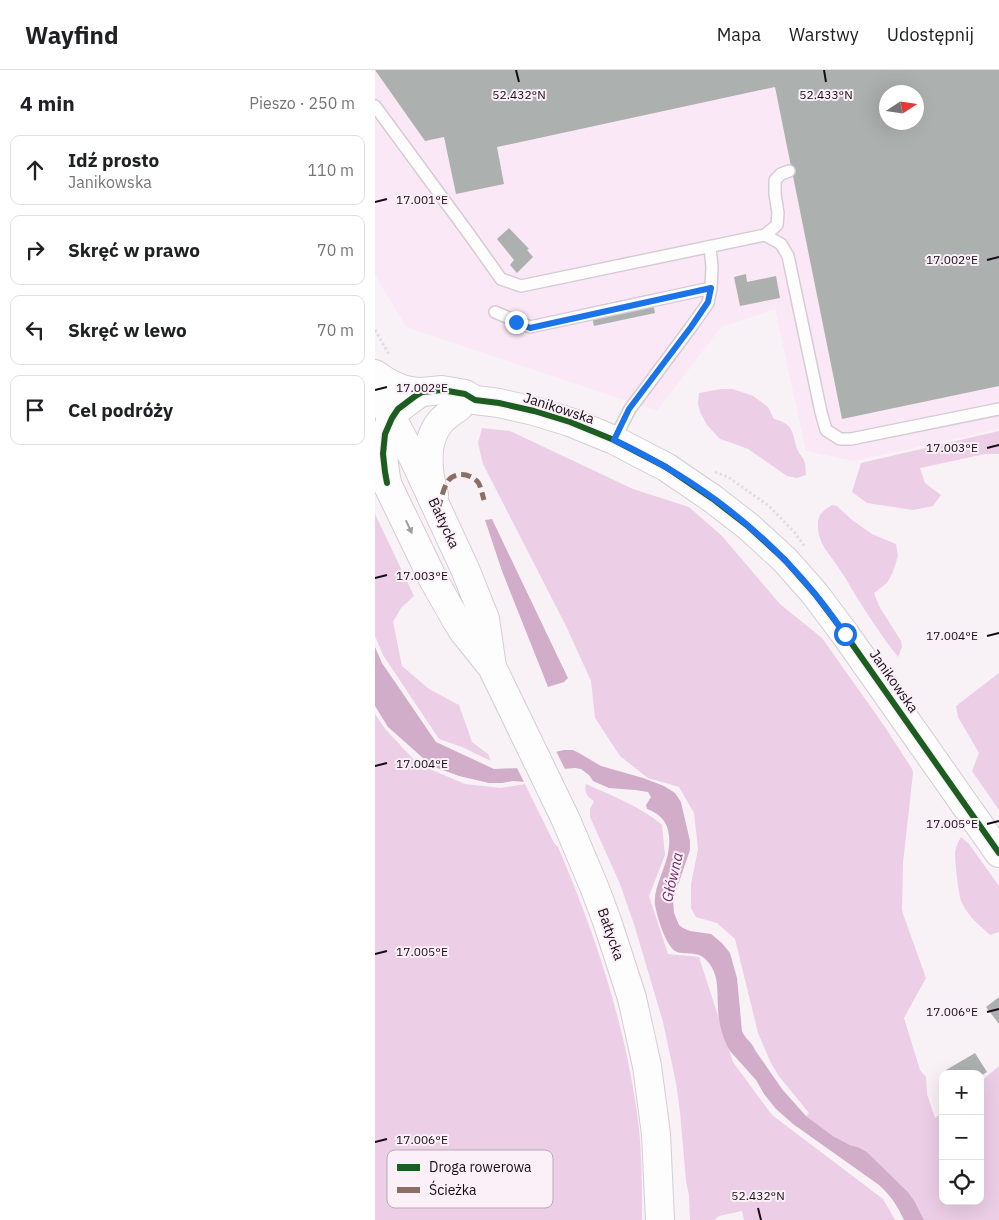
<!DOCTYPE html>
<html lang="pl">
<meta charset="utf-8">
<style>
body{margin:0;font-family:"IBM Plex Sans",sans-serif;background:#f6f6f6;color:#202124}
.controls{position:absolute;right:15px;bottom:15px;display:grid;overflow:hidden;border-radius:10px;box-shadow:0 5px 20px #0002}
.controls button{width:45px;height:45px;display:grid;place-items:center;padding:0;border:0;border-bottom:1px solid #e0e0e0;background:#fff;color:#202124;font:25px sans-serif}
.compass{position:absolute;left:504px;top:15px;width:45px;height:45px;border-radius:50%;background:#fff;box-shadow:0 5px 20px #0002;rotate:78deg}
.stop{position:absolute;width:15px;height:15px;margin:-11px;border:4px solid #1a73e8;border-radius:50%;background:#fff}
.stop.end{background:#1a73e8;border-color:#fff;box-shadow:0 1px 5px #0008}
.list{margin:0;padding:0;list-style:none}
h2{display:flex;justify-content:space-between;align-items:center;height:65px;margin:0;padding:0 20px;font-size:21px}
h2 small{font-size:16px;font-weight:400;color:#757577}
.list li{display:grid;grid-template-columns:32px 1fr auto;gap:15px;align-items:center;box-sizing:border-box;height:70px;margin:0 10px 10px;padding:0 10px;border:1px solid #e0e0e0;border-radius:10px}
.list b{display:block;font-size:19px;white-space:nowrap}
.list p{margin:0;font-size:16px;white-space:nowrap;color:#757577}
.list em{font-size:16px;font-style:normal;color:#757577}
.icon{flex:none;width:28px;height:28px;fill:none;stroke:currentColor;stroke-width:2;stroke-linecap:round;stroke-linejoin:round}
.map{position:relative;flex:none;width:624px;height:1150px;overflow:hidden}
header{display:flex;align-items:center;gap:30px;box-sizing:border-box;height:70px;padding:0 25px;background:#fff;border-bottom:1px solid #e0e0e0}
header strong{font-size:24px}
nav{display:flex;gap:28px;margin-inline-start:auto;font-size:18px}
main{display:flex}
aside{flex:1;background:#fff}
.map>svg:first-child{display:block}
</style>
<header>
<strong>Wayfind</strong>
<nav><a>Mapa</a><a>Warstwy</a><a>Udostępnij</a></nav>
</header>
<main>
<aside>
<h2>4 min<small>Pieszo · 250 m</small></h2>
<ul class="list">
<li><svg class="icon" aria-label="ahead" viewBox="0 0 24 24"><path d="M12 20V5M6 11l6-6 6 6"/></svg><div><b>Idź prosto</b><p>Janikowska</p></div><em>110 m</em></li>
<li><svg class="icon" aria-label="right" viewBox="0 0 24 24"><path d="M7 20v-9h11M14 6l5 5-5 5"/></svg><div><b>Skręć w prawo</b></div><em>70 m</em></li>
<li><svg class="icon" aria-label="left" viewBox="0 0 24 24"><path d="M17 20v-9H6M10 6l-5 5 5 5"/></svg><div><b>Skręć w lewo</b></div><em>70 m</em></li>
<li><svg class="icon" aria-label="arrive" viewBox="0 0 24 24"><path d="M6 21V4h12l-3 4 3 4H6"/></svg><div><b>Cel podróży</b></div></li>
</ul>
</aside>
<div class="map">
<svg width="624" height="1150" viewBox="0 0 624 1150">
<rect width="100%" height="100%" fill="#f8f2f7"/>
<path fill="#fae8f6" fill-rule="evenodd" d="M 0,0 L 624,0 L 624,359 L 479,391 L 431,381 L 400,239 L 346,257 L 282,341 L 246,329 L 31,257 L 0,205 ZM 512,22 L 542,22 L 542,52 L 512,52 Z"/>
<path fill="#eccee6" d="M 346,319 L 358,319 L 378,326 L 393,337 L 399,349 C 419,354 417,362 422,379 C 424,384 429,388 430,393 C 431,397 430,401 431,405 L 422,408 L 412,406 L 373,379 L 360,374 L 345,369 L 332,355 L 325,342 L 323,334 L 324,323 Z
M 107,358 L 135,361 L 258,419 L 314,437 L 347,466 L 405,534 L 447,568 L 510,657 L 537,699 L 538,703 L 528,793 L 527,839 L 528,844 L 551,908 L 535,937 L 529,948 L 545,1000 L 551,1007 L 552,1024 L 560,1048 L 568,1042 L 568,1131 L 605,1131 L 605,1012 L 624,996 L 624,1150 L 549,1150 L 540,1132 L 533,1122 L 492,1082 L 483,1077 L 475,1075 L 458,1066 L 431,1046 L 434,1043 L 403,1005 L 396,993 L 383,963 L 360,869 L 342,853 L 321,847 L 316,838 L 316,814 L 323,779 L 319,743 L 304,717 L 273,708 L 245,686 L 220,648 L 216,611 L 192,558 L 108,394 L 103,373 Z
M 624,361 L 624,384 L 610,384 L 545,398 L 550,413 L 566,425 L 558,436 L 538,440 L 492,433 L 477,422 L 486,393 Z
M 457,435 L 462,436 L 477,450 L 497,464 L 521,474 L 523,486 L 518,502 L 512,513 L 499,523 L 504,536 L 526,571 L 527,577 L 523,587 C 508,568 494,547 481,526 C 476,518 471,508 465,500 C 456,485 443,475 443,456 C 442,446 448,440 457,435 Z
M 0,444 L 39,526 L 26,538 L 18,552 L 27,596 L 54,619 L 84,635 L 97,672 L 113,684 L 116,691 L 87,677 L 64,669 L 8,585 L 0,566 Z
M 624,603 L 624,740 L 597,701 L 604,683 L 583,647 L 581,636 Z
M 0,644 L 11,660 L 43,694 L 90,714 L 126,718 L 150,714 L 179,773 L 183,777 C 222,868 252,960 264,1058 C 267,1089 267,1119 267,1150 L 0,1150 Z
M 211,714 C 237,726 265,736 287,755 L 290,785 L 274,826 L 293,884 L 324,887 L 358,992 L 397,1045 L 508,1129 L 520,1150 L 369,1150 L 367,1141 L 344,1146 L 339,1150 L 315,1150 L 314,1125 L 311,1111 L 305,1042 L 301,1013 L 288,952 L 259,854 L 245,814 L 215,747 L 215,739 L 219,731 C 212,727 209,722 211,714 Z
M 586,767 L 594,774 L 624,816 L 624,862 L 615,865 C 604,855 593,846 587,833 C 583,826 580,790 580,782 C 581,777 583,772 586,767 Z"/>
<path fill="#d2adca" d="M 117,449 L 192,606 L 193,608 L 189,612 L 173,617 L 127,501 L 110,450 Z
M 0,577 L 7,593 L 61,672 L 119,699 L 144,698 L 180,682 L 189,680 L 198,680 L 204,683 L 226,696 L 268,708 L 289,716 L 300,723 L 306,732 L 315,771 L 315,780 L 312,789 L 298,829 L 299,843 L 304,855 L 308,858 L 315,861 L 336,864 L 347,873 L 355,883 L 362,908 L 367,961 C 370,969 377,972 380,980 L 407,1019 L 431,1046 L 458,1066 L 475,1075 L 483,1077 L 492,1082 L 533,1122 L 540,1132 L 549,1150 L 529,1150 C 522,1135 516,1126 504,1115 L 418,1054 L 401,1039 L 389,1024 L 381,1010 L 355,981 C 348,970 343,951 343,937 C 342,924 344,908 336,896 C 325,879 317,886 302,882 C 291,878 282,846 280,835 C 279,825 282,817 285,808 C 291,792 297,777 293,760 C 290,749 283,743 272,739 L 271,735 L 276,727 L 273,722 L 260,720 L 234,718 L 218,711 L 214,705 L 206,699 L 200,698 L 188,699 L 150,712 L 138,711 L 127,713 L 114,713 L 84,706 L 57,696 L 13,657 L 0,636 Z"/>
<path fill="#f8f2f7" d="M 180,679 L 191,701 L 150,714 L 141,696 Z"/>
<path fill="#acb1b0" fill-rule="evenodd" d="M 0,0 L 624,0 L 624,316 L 467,349 L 400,17 L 122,77 L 129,114 L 81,124 L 69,67 L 50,71 ZM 512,22 L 542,22 L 542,52 L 512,52 Z
M 134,158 L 154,179 L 152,180 L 158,187 L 142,203 L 135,195 L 139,190 L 122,169 Z
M 371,204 L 372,212 L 401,206 L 405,228 L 365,236 L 359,207 Z
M 276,224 L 280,243 L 219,256 L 216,242 L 213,243 L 212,238 Z
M 624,927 L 624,954 L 611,937 Z
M 600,983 L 612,1002 L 605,1006 L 605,1004 L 573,1004 L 571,1000 Z"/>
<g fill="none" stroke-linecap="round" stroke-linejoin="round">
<g stroke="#d5ccd3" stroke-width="14">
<path id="service" d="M 0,36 L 94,164 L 126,209 L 146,216 L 390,165 L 406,174 L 413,186 L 446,342 L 451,360 L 465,369 L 476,369 L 624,339
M 390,165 L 402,155 L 403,143 L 400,124 L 400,110 L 406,104 L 414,101
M 120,242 L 155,257 L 336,218
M 239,370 L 255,339 L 316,257 L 333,233 L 336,218 L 337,197 L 335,177"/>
</g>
<g stroke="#d5ccd3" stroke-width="30">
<path id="tertiary" d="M 0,304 C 15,315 29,322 47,322
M 12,413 L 10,402 L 8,384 L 10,364 L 17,348 L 23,339 L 39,327 L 47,322 L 67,320 L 90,324 L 100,330 L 124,333 L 159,341 L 195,352 L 239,370 L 291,397 L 338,429 L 374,457 L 410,490 L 440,524 L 470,564 L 624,783
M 59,425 C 53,403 49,375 63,355 C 68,347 77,342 84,337"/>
</g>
<g stroke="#d5ccd3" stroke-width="30">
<path id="primary" d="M 0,317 L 39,389 L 90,499 L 110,549 L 117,597
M 0,389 L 58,509 L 80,548 L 88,561 L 117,597 L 191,750 L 220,819 L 232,851 L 257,928 L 272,996 L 281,1064 L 285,1150"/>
</g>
<path stroke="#e0dedf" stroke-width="3" stroke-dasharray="2.5 2.5" stroke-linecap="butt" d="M 0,260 L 15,286
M 340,402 L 353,407 L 394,436 L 420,463 L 430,477"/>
<use href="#service" stroke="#fefdfe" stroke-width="11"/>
<use href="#tertiary" stroke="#fefdfe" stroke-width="28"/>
<use href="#primary" stroke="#fefdfe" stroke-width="28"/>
<path stroke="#8d6e63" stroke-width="5" stroke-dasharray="10 5" stroke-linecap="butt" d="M 63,439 C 66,431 68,418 73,411 C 79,402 94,403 102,411 C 106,415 107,424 109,430"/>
<g stroke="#fbeff8" stroke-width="9">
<path id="cycleway" d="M 12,413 L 10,402 L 8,384 L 10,364 L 17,348 L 23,339 L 39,327 L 47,322 L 67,320 L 90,324 L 100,330 L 124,333 L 159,341 L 195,352 L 239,370 L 291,397 L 338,429 L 374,457 L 410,490 L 440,524 L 470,564 L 624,783"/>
</g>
<use href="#cycleway" stroke="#1b5e20" stroke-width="6"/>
</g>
<defs><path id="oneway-solid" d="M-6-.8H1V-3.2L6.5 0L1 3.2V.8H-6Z" transform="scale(1.25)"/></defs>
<use fill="#a29da1" href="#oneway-solid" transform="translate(34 457) rotate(65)"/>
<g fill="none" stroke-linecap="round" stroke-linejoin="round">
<path stroke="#1a73e8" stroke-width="6" d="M 141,252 L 155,258 L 336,218 L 333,232 L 316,257 L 254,339 L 239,370 C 316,406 386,458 440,524 C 451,537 460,550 470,564"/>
</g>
<path fill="none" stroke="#170d15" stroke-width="2" d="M 141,0 L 144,12M 449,0 L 451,12M 0,132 L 12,129M 612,190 L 624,187M 0,320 L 12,317M 612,378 L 624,375M 0,508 L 12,505M 612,566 L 624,563M 0,696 L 12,693M 612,754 L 624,751M 0,884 L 12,881M 612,942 L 624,939M 0,1072 L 12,1069M 383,1138 L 386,1150"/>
<g text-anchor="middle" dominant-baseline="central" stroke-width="4" stroke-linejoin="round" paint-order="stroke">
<g font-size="14" fill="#170d15" stroke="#fbeff8">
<text transform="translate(184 338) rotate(18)">Janikowska</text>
<text transform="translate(69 453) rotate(65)">Bałtycka</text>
<text transform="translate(519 611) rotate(55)">Janikowska</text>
<text transform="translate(236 864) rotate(71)">Bałtycka</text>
</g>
<g font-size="15" font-style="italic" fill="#6f3365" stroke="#fbeff8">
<text transform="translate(297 807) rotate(-77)">Główna</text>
</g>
</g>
<rect x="12" y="1080" width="166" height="58" rx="8" fill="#fbeff8" stroke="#b7abb4" stroke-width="1"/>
<rect x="22" y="1094" width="23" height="7" fill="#1b5e20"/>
<rect x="22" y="1117" width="23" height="6" fill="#8d6e63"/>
<g font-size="14" fill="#170d15">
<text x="54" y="1102">Droga rowerowa</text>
<text x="54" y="1125">Ścieżka</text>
</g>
<g font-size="12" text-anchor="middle" fill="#170d15" stroke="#fbeff8" stroke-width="4" stroke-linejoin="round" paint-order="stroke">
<text x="144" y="29">52.432°N</text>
<text x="451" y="29">52.433°N</text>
<text x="47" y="134">17.001°E</text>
<text x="577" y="194">17.002°E</text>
<text x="47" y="322">17.002°E</text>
<text x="577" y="382">17.003°E</text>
<text x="47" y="510">17.003°E</text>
<text x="577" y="570">17.004°E</text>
<text x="47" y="698">17.004°E</text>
<text x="577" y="758">17.005°E</text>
<text x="47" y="886">17.005°E</text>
<text x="577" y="946">17.006°E</text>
<text x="47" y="1074">17.006°E</text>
<text x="383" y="1130">52.432°N</text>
</g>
</svg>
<div class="controls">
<button>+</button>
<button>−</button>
<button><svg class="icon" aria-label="locate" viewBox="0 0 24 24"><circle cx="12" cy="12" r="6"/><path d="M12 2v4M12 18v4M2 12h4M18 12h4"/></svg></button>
</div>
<svg class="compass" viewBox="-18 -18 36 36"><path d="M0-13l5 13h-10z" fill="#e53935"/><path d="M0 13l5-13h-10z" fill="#757577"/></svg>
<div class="stop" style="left:470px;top:564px"></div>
<div class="stop end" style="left:141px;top:252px"></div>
</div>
</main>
